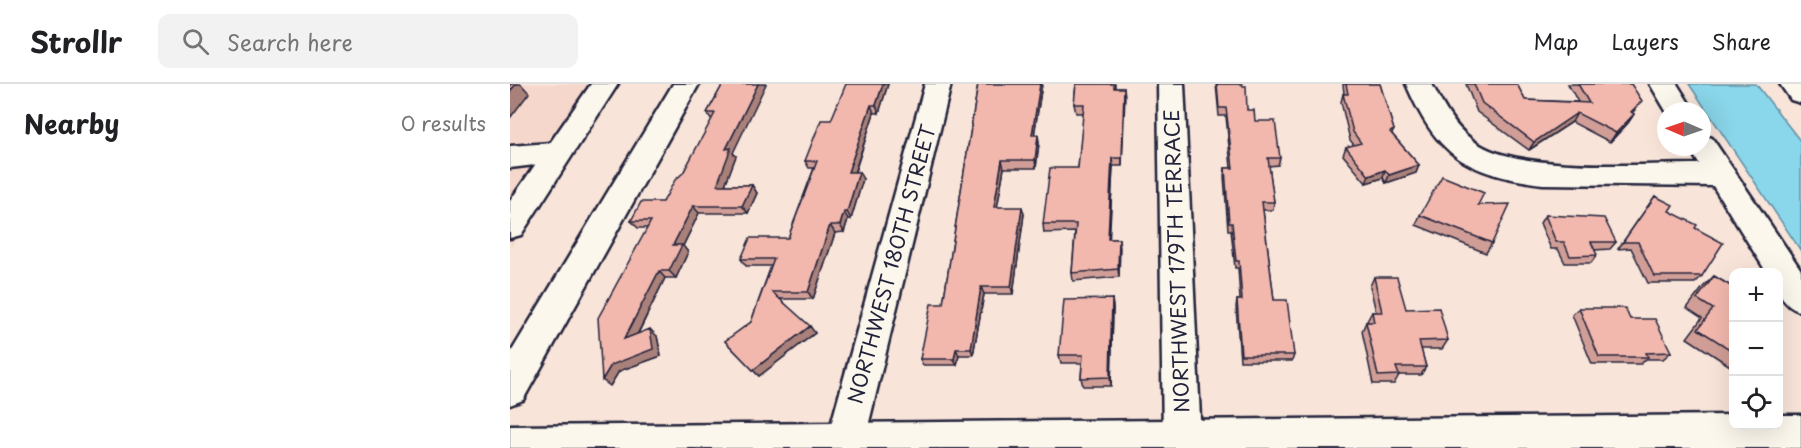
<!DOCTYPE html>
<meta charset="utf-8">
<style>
body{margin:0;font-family:"Playpen Sans",sans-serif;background:#f2f2f2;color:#202124}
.controls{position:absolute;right:18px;bottom:18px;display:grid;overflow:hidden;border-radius:12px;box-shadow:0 6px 24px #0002}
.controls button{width:54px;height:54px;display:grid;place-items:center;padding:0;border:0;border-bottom:2px solid #e0e0e0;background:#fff;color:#202124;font:30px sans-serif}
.compass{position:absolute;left:1147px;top:18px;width:54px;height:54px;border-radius:50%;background:#fff;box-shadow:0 6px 24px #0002;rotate:272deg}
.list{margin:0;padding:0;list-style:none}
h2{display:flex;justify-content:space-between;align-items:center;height:78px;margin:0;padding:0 24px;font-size:26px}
h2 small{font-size:20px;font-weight:400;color:#757577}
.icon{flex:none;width:33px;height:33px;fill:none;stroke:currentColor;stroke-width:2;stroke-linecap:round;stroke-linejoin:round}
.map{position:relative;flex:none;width:1291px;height:364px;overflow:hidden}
header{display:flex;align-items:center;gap:36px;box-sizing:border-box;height:84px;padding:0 30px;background:#fff;border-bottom:2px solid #e0e0e0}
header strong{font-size:28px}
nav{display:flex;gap:33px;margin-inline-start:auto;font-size:21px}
.search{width:420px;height:54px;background:#f2f2f2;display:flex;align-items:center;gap:15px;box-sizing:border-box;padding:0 21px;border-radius:12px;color:#757577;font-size:22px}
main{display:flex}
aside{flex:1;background:#fff}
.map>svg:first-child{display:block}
</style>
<header>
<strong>Strollr</strong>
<div class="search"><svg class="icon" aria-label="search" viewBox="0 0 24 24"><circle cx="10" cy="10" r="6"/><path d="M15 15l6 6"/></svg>Search here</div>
<nav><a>Map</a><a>Layers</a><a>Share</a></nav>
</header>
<main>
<aside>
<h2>Nearby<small>0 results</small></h2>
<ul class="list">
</ul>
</aside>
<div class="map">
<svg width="1291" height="364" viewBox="0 0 1291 364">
<rect width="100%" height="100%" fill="#f8e4d9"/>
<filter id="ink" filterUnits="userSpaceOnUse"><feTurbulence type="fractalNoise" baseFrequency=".0167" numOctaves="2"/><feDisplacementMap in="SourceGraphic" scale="12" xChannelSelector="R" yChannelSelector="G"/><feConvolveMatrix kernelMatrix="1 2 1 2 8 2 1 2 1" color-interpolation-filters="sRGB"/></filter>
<g filter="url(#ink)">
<path fill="#f6d7cc" d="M 0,0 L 107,0 L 0,164 Z"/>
<path fill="#8ad6ea" stroke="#608ea4" stroke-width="1.5" d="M 1179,0 L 1246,0 L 1291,58 L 1291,167 Z"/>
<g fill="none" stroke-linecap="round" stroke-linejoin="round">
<g stroke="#22223b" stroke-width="5">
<path id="minor" d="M 81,0 L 108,0 L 11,151 L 0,154 L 0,117 L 25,81 L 0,84 L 0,62 L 40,59 Z
M 163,0 L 189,0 L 13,316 L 0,321 L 0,270 Z
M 415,0 L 441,0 L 354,359 L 352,364 L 318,364 L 316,359 Z
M 648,0 L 674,0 L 691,355 L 687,364 L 657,364 L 653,355 Z
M 896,0 L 922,0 C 934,24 946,47 970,61 C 1014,88 1134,80 1189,80 L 1179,63 L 1192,63 L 1192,51 L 1202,54 L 1291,186 L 1291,228 C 1271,221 1268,208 1268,189 L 1257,189 L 1203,102 L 1033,100 C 956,90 927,72 896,0 Z
M 1140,0 L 1167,0 L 1184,27 L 1156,27 Z
M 1270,0 L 1291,0 L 1291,19 L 1281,16 Z"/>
</g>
<g stroke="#22223b" stroke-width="5">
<path id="major" d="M 1224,331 L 1224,342 L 1268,342 L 1268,331 L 1291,331 L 1291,364 L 0,364 L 0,342 Z"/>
</g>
<use href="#minor" fill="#fbf7ec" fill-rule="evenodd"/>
<use href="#major" fill="#fbf7ec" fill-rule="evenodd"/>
</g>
<path fill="#d09e96" stroke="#22223b" stroke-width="1.5" d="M 213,0 L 223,69 L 226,72 L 215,101 L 242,101 L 247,109 L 238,129 L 189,129 L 173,162 L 178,168 L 166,194 L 155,194 L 128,250 L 147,252 L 151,272 L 109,287 L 100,302 L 137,144 L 128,144 L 121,137 L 153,118 L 173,89 L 202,36 L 197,29 Z
M 378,0 L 369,29 L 364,29 L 345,88 L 353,95 L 341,135 L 338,135 L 334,148 L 325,149 L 303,215 L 270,215 L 305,249 L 249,292 L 215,257 L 241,238 L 261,182 L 236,182 L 231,175 L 278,154 L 304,84 L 299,84 L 295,77 L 321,36 Z
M 468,0 L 532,0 L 524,51 L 528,51 L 529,59 L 526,84 L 494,84 L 487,123 L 514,130 L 503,210 L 474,210 L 463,271 L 449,271 L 447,281 L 413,281 L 410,275 L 433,220 Z
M 566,0 L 605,0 L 605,4 L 614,4 L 612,82 L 603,82 L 599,155 L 609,155 L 609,193 L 563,197 L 562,189 L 565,148 L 534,149 L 533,140 L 568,84 L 574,29 L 566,29 L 564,20 Z
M 706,0 L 732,0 L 737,26 L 770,74 L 768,81 L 759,82 L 764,118 L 763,126 L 753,126 L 764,216 L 784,271 L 782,277 L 730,277 L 726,223 L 727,216 L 730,216 L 728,184 L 725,184 L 721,146 L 718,146 L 714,92 L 715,84 L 721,84 L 716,32 L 709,32 Z
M 833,0 L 870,0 L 884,46 L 882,50 L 909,81 L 906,89 L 876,99 L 873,94 L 856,99 L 833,71 L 836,63 L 844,61 L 840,56 L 831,18 L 833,10 L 834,10 Z
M 956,0 L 1007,0 L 1015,16 L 1068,18 L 1058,0 L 1121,0 L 1125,26 L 1122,29 L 1124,30 L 1118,39 L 1100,58 L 1062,38 L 1019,66 L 967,28 Z
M 1145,112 L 1159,127 L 1185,144 L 1192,192 L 1185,199 L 1138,199 L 1121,164 L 1108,165 Z
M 968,121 L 982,159 L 976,169 L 906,141 L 910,131 Z
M 1035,131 L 1106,158 L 1100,165 L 1084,166 L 1087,171 L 1081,179 L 1055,179 L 1048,165 L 1041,165 L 1030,139 Z
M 1204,192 L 1224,204 L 1224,279 L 1220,282 L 1177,254 L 1192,234 L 1177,224 L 1194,202 Z
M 864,193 L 896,225 L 938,256 L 932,265 L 911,265 L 916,283 L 911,291 L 889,291 L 884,300 L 863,300 L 852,247 L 856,238 L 858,238 L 857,237 L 862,228 L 866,228 L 860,202 Z
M 602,215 L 603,224 L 601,302 L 573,302 L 571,294 L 572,279 L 551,279 L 549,271 Z
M 1069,224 L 1120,235 L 1161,268 L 1153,275 L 1136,275 L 1131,280 L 1082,280 L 1062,231 Z"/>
<path fill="#a9817a" stroke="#22223b" stroke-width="1.5" d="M 6,0 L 11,0 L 19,9 L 0,34 L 0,7 Z
M 248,0 L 256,0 L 223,69 L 226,72 L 212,109 L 207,101 L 216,65 Z
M 373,0 L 378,0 L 369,29 L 366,21 Z
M 530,0 L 532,0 L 523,59 L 522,51 Z
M 614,4 L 615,12 L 612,82 L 612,74 Z
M 361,21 L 364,29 L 342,95 L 338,88 Z
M 1067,29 L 1062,38 L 1019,66 L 1024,58 Z
M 1124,30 L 1118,39 L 1100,58 L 1106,49 Z
M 528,51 L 529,59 L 526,84 L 525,76 Z
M 602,74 L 603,82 L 599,164 L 598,155 Z
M 492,76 L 494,84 L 486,130 L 484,123 Z
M 909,81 L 906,89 L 876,99 L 879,91 Z
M 875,86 L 873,94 L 856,99 L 859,92 Z
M 349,88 L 353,95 L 341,135 L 337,128 Z
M 242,101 L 247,109 L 238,129 L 232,122 Z
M 183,122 L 189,129 L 173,162 L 178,168 L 166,194 L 159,187 L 163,161 Z
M 512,123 L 514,130 L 503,210 L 501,203 Z
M 334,128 L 338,135 L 334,148 L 330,141 Z
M 320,141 L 325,149 L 303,215 L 298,208 Z
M 609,155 L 610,164 L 609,193 L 608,185 Z
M 149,187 L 155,194 L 122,261 L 114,255 Z
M 471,203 L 474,210 L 463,271 L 461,265 Z
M 602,215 L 603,224 L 601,302 L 600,293 Z
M 300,242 L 305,249 L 249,292 L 243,286 Z
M 140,245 L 147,252 L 151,272 L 109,287 L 100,302 L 92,296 L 101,281 Z
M 446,265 L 449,271 L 447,281 L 444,275 Z"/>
<path fill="#f2b8ae" stroke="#22223b" stroke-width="1.5" d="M 0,0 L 6,0 L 0,7 Z
M 213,0 L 248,0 L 216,65 L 221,64 L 207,101 L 242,101 L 232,122 L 183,122 L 163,161 L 172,161 L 159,187 L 149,187 L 114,255 L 140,245 L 143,265 L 101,281 L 92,296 L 88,234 L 141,137 L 121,137 L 131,118 L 153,118 L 165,96 L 173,89 L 205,29 L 197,29 Z
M 336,0 L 373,0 L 366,21 L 361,21 L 338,88 L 349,88 L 337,128 L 334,128 L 330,141 L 320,141 L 298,208 L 262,208 L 300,242 L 243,286 L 215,257 L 241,238 L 264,175 L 231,175 L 240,154 L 278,154 L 307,77 L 295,77 L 311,36 L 321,36 Z
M 468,0 L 530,0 L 522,51 L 528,51 L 525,76 L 492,76 L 484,123 L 512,123 L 501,203 L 471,203 L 461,265 L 446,265 L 444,275 L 410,275 L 421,220 L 433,220 Z
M 566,0 L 604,0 L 604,4 L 614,4 L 612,74 L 602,74 L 598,155 L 609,155 L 608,185 L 562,189 L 566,140 L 533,140 L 540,84 L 568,84 L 574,20 L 564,20 Z
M 707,0 L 732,0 L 733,2 L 736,2 L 737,26 L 744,26 L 745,37 L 765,37 L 770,74 L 758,74 L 764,118 L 752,118 L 764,216 L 777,216 L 784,271 L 731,271 L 727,216 L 732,216 L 729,177 L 726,177 L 722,139 L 719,139 L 715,84 L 723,84 L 716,24 L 709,24 Z
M 836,0 L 870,0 L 884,46 L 880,48 L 909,81 L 879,91 L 875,86 L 859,92 L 836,63 L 851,59 L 843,48 L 833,10 L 838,10 Z
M 964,0 L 1007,0 L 1015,16 L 1079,19 L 1068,0 L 1121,0 L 1132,17 L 1121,28 L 1124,30 L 1106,49 L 1067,29 L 1024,58 L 972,19 Z
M 932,92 L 974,109 L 968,121 L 1000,120 L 982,159 L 910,131 Z
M 1145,112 L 1163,121 L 1159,127 L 1187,141 L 1185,144 L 1213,159 L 1192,192 L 1144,192 L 1128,158 L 1113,158 Z
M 1035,131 L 1094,134 L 1106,158 L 1081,158 L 1087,171 L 1060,172 L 1054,158 L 1046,158 Z
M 1204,192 L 1224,204 L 1224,268 L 1188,245 L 1203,225 L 1187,215 Z
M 864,193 L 887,193 L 896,225 L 929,224 L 938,256 L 909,257 L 916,283 L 886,283 L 889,291 L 868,292 L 856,238 L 864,238 L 862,228 L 872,228 Z
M 602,215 L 600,293 L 571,294 L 573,271 L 549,271 L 554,216 Z
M 1069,224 L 1115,224 L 1120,235 L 1145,235 L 1161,268 L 1136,269 L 1138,273 L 1089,273 Z"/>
</g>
<g text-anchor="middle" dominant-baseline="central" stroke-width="5" stroke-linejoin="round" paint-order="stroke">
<g font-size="20" fill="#22223b" stroke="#fbf7ec">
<text transform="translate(666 177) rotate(-92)">NORTHWEST 179TH TERRACE</text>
<text transform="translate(381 180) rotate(-75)">NORTHWEST 180TH STREET</text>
</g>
</g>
</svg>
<div class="controls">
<button>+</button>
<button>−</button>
<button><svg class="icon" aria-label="locate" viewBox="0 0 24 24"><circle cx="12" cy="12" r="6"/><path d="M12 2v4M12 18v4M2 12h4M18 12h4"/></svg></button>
</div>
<svg class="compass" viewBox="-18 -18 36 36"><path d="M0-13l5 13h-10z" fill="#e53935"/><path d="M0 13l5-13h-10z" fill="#757577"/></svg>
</div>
</main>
